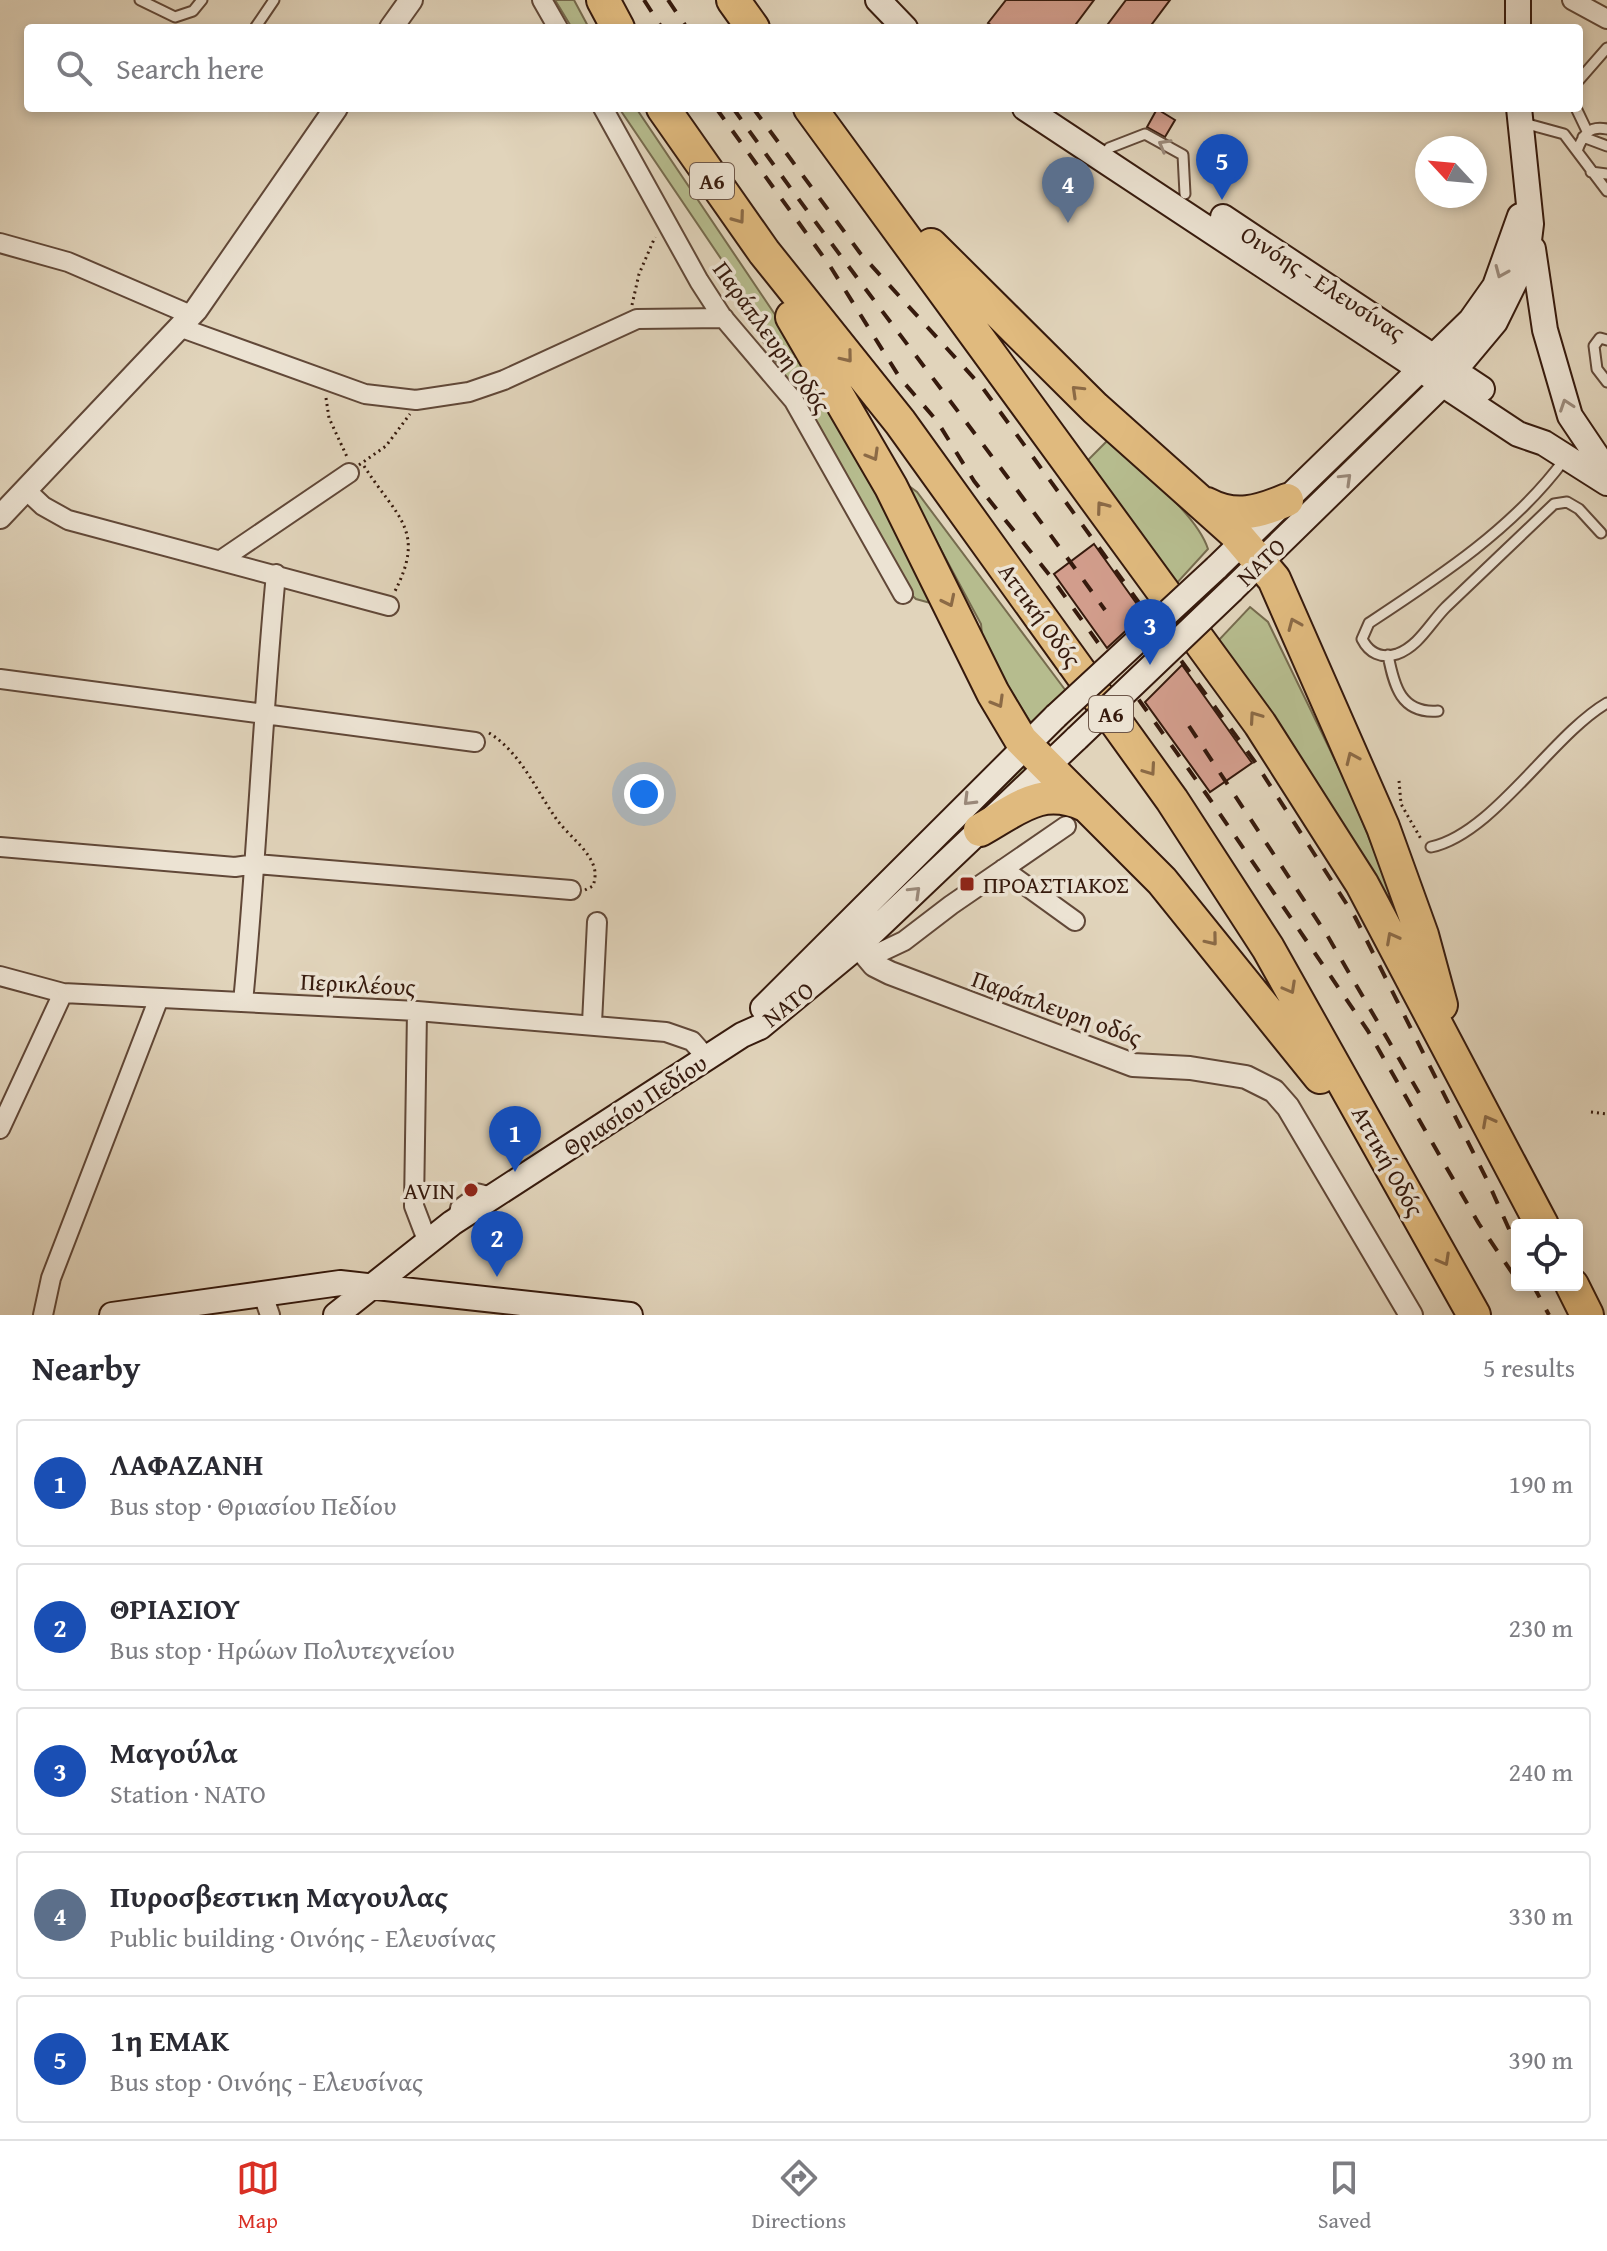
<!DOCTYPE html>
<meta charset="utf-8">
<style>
body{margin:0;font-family:"Gentium Book Plus",serif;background:#f2f2f3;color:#2b2b33}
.controls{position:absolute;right:24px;bottom:24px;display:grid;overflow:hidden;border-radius:8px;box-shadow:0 4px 12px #0003}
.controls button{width:72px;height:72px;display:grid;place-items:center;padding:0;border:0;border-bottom:2px solid #e1e1e2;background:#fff;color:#2b2b33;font:40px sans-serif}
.compass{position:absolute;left:1415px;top:136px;width:72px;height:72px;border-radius:50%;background:#fff;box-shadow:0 4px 12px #0003;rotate:296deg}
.you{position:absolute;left:644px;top:794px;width:28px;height:28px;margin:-20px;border:6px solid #fff;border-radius:50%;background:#1a73e8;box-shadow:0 0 0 12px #1a73e833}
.badge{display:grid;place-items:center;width:52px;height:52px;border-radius:50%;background:#d93025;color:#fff;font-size:26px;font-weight:700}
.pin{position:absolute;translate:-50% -66px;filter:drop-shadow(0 2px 4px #0008)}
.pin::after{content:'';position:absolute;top:42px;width:28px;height:24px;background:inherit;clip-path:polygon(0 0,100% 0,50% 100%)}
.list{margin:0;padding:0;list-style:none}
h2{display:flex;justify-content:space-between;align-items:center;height:104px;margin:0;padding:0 32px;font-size:34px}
h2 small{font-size:26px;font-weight:400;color:#7c7c81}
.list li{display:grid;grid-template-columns:52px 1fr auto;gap:24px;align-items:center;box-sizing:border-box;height:128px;margin:0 16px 16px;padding:0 16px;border:2px solid #e1e1e2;border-radius:8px}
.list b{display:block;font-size:30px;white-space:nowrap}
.list p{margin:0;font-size:26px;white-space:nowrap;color:#7c7c81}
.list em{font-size:26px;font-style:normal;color:#7c7c81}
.icon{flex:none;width:44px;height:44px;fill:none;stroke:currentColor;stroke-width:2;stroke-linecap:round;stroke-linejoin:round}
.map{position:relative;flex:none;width:1607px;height:1315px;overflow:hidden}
.search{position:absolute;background:#fff;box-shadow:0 4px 12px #0003;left:24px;right:24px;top:24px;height:88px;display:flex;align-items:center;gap:20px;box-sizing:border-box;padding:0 28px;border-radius:8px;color:#7c7c81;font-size:30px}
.sheet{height:824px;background:#fff}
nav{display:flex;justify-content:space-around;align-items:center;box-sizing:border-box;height:112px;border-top:2px solid #e1e1e2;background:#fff;font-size:22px;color:#7c7c81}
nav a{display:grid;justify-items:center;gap:4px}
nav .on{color:#d93025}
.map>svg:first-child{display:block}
</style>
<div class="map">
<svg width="1607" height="1315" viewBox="0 0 1607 1315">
<rect width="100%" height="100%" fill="#e1d4bb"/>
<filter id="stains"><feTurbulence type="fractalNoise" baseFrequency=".0025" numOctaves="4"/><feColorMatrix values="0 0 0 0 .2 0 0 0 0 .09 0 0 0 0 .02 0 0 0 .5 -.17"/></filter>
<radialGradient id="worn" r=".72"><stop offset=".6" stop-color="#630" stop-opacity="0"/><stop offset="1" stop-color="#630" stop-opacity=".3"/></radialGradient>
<path fill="#b6bc8e" stroke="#766b4e" stroke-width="2" d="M 555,0 L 574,0 L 589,28 L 572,28 Z
M 619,108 L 636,108 L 786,331 L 855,445 L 934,604 L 916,599 L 906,590 L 819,427 L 724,282 L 732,275 Z
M 1108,440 C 1137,468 1196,512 1208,549 L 1176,584 L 1087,461 Z
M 905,483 L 917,492 L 1066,691 L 1031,723 L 983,646 L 981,624 Z
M 1250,607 L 1268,622 L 1350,791 L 1394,900 L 1386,904 L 1216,643 Z
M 1020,764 L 1027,771 L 844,949 L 839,943 Z"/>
<path fill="#d29d8c" stroke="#361a0d" stroke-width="2" d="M 1006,0 L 1094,0 L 1073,28 L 995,28 L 988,23 Z
M 1126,0 L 1170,0 L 1149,28 L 1105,28 Z
M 1157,109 L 1175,120 L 1165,137 L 1147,127 Z
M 1094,544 L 1144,614 L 1107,648 L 1054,574 Z
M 1182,665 L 1252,763 L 1210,792 L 1145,702 Z"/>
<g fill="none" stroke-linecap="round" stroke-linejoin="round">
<g stroke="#614838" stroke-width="13">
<path id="service" d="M 140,0 L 175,17 L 193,11 L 202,0
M 255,28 L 274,0
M 1579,80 L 1607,48
M 1576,108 L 1587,131
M 1524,123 L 1564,134 L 1607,191
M 1583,137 L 1607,146
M 1109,148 L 1145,134 L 1183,155 L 1185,194
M 1577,151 C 1583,135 1589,125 1607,129
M 1591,172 L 1607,174
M 1607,340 L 1600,338 L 1594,346 L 1597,369 L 1607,382
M 1564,460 C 1514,528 1439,577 1369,623 L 1362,639 C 1369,653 1381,659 1397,654 C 1419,646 1430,623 1446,607 C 1482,573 1518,538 1554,504 L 1567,502 L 1579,509 L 1601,533
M 1388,655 C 1394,686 1401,714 1438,711
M 1431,847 C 1493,834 1552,735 1607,703
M 454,1215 L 456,1206 L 479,1189 L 491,1192"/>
</g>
<g stroke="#614838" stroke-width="22">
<path id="minor" d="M 542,0 L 558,28
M 1572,0 L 1607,19
M 603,108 L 699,281 L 721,315 L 794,401 L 903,594
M 0,243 L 68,262 L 191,315
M 179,327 L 365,394 L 416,400 L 469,392 L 504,380 L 637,319 L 724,318
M 25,489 L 43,506 L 68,520 L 389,606
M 221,560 L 349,473
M 0,679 L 475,742
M 0,847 L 235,867 L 256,864 L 571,890
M 1003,869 L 1075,921
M 868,958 L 904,941 L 951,905 L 1066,826
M 0,976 L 63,993 L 417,1011 L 666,1032 L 692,1041 L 707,1058
M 243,1002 C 257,860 262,717 276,574
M 417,1011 L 414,1206 L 427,1240
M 592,1023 L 597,922
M 0,1129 L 63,993
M 263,1295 L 270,1315
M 43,1315 L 51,1278 L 159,998"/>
</g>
<g stroke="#614838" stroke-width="26">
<path id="tertiary" d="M 391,28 L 411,0
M 0,517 L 196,310 L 336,108
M 858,946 L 874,965 L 890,973 L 1133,1065 L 1190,1068 L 1246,1077 L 1274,1091 L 1288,1107 L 1411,1315"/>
</g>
<g stroke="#361a0d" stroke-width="28">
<path id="secondary" d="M 878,0 L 905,28
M 1518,0 L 1518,28
M 1025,108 L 1518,434 L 1544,443 L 1607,483
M 1223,217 L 1482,389
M 1533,249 L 1545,330 L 1570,416 L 1607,471
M 1216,568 L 1471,320 L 1495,286 L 1520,216
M 1232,590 L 1444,383 L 1495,322 L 1527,257 L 1531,224 L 1519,108
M 763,1008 L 1056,716
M 112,1315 L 340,1283 L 630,1315
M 336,1315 L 452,1223 L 742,1035 L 760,1027 L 858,946 L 1077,738"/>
</g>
<g stroke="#361a0d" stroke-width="36">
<path id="motorway" d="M 603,0 L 618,28
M 733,0 L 753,28
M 663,108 L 764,252 L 900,422 L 1172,800 L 1268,948 L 1474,1315
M 810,108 L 1260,724 L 1362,884 L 1542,1225
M 931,245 L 1095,408 L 1234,532 L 1274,579 L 1383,827 L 1422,935 L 1441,1005
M 792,317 L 891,487 L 993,693 L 1021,740 L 1162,881 L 1320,1077
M 1207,504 C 1235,519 1259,512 1287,500
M 980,830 C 1018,809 1041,785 1085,805
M 1572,1285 L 1587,1315"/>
</g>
<path stroke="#361a0d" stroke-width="3" stroke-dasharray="2 4" stroke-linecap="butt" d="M 632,305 L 639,274 L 655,237
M 326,398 L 329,418 L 348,459
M 359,465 L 386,446 L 410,414
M 364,466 C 397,518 427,530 394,593
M 489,733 C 520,752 535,788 555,817 C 566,834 588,848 594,867 C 596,874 595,880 593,886 L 585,890
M 1399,781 L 1401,804 L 1421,839
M 1591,1112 L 1607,1114"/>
<use href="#service" stroke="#ece3d3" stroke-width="9"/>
<use href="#minor" stroke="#ece3d3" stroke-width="18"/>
<use href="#tertiary" stroke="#ece3d3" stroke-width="22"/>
<use href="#secondary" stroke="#ece3d3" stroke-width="24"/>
<use href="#motorway" stroke="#e0ba7e" stroke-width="32"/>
<path stroke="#361a0d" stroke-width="4" stroke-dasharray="14 14" stroke-linecap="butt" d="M 644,0 L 662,28
M 668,0 L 687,28
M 716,108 L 830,266 L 900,378 L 937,421 L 974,481 L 1051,577 L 1207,795 L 1368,1031 L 1479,1224 L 1517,1280
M 733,108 C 853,278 984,441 1105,610
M 753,108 L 860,253 L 982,387 L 1255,762 L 1355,917 L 1488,1182 L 1517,1247
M 1189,726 L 1327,935 L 1419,1093
M 1533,1285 L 1549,1315"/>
<g stroke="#361a0d" stroke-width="28" stroke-linecap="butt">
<path id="secondary-bridge" d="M 1056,716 L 1216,568
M 1077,738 L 1232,590"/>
</g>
<use href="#secondary-bridge" stroke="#ece3d3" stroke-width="24"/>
</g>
<defs><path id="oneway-chevron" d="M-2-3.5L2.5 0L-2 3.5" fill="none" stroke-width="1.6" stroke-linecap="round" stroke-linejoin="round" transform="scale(2)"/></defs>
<g stroke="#9a897a">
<use href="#oneway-chevron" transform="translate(1164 145) rotate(-151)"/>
<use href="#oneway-chevron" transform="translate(1501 272) rotate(113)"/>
<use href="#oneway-chevron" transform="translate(1566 405) rotate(-109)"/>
<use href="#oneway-chevron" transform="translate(1346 479) rotate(-44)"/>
<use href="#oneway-chevron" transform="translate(969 800) rotate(135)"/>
<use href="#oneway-chevron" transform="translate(915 892) rotate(-44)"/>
</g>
<g stroke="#8b6a46">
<use href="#oneway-chevron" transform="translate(739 218) rotate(54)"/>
<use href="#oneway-chevron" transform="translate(847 357) rotate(51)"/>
<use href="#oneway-chevron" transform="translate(1077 391) rotate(-136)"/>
<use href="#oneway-chevron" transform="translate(873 455) rotate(60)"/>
<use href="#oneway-chevron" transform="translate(1102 507) rotate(-126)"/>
<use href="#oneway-chevron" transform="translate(949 601) rotate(64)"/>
<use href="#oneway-chevron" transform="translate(1294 624) rotate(-113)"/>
<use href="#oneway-chevron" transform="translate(998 702) rotate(60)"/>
<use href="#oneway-chevron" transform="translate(1255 717) rotate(-125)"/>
<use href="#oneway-chevron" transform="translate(1352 758) rotate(-114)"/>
<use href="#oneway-chevron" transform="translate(1150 770) rotate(55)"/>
<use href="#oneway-chevron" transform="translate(1392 938) rotate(-118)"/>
<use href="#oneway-chevron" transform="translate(1212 940) rotate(51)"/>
<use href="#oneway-chevron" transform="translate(1290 988) rotate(61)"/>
<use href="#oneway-chevron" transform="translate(1488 1121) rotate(-118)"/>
<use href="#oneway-chevron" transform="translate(1444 1260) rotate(61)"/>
</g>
<g fill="#8f2418" stroke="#ece3d3" stroke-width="3">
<rect x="959" y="876" width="16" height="16" rx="4"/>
<circle cx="471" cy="1190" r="8"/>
</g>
<g text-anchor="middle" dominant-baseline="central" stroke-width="7" stroke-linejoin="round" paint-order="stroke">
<g fill="#ece3d3" stroke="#6d5648" stroke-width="2">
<rect x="690" y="163" width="44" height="36" rx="6"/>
<rect x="1089" y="696" width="44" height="36" rx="6"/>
</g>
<g font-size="22" font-weight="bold" fill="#361a0d">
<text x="712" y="181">Α6</text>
<text x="1111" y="714">Α6</text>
</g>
<g font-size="24" fill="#361a0d" stroke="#ece3d3">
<text transform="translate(1323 283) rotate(33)">Οινόης - Ελευσίνας</text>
<text transform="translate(772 337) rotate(54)">Παράπλευρη Οδός</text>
<text transform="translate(1261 562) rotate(-44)">ΝΑΤΟ</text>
<text transform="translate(1040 615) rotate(54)">Αττική Οδός</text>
<text transform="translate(358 984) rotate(3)">Περικλέους</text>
<text transform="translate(788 1004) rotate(-38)">ΝΑΤΟ</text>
<text transform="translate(1057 1008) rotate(20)">Παράπλευρη οδός</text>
<text transform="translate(635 1105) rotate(-33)">Θριασίου Πεδίου</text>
<text transform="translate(1388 1161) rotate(61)">Αττική Οδός</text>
</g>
<g font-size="24" fill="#361a0d" stroke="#ece3d3" text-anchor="start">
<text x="983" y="884">ΠΡΟΑΣΤΙΑΚΟΣ</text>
<text x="455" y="1190" text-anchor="end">AVIN</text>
</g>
</g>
<rect width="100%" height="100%" filter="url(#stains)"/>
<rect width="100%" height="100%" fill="url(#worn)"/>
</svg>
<div class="controls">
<button><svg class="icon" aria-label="locate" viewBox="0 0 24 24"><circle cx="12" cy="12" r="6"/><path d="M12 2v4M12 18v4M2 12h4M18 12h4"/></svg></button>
</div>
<svg class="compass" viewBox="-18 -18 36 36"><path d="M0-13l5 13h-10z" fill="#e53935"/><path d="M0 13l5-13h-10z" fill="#7c7c81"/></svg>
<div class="you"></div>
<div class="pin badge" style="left:515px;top:1172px;background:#1a4fb4">1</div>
<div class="pin badge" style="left:497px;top:1277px;background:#1a4fb4">2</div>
<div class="pin badge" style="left:1150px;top:665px;background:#1a4fb4">3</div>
<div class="pin badge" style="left:1068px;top:223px;background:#5c6f8a">4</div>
<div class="pin badge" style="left:1222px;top:200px;background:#1a4fb4">5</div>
<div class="search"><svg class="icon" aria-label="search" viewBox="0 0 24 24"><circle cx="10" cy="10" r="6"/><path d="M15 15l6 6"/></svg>Search here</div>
</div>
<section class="sheet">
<h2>Nearby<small>5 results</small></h2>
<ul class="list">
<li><span class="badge" style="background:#1a4fb4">1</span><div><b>ΛΑΦΑΖΑΝΗ</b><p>Bus stop · Θριασίου Πεδίου</p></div><em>190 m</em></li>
<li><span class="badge" style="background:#1a4fb4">2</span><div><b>ΘΡΙΑΣΙΟΥ</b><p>Bus stop · Ηρώων Πολυτεχνείου</p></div><em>230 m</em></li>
<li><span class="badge" style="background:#1a4fb4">3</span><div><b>Μαγούλα</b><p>Station · ΝΑΤΟ</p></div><em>240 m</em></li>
<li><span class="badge" style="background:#5c6f8a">4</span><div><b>Πυροσβεστικη Μαγουλας</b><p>Public building · Οινόης - Ελευσίνας</p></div><em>330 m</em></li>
<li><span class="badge" style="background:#1a4fb4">5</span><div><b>1η ΕΜΑΚ</b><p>Bus stop · Οινόης - Ελευσίνας</p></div><em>390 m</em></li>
</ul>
</section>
<nav>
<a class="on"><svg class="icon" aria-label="map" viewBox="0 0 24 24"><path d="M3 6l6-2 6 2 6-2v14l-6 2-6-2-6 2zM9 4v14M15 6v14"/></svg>Map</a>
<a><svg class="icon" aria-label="directions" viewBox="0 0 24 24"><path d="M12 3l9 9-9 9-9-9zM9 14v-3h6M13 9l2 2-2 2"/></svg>Directions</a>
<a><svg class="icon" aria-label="saved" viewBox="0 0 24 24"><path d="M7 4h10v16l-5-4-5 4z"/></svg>Saved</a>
</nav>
